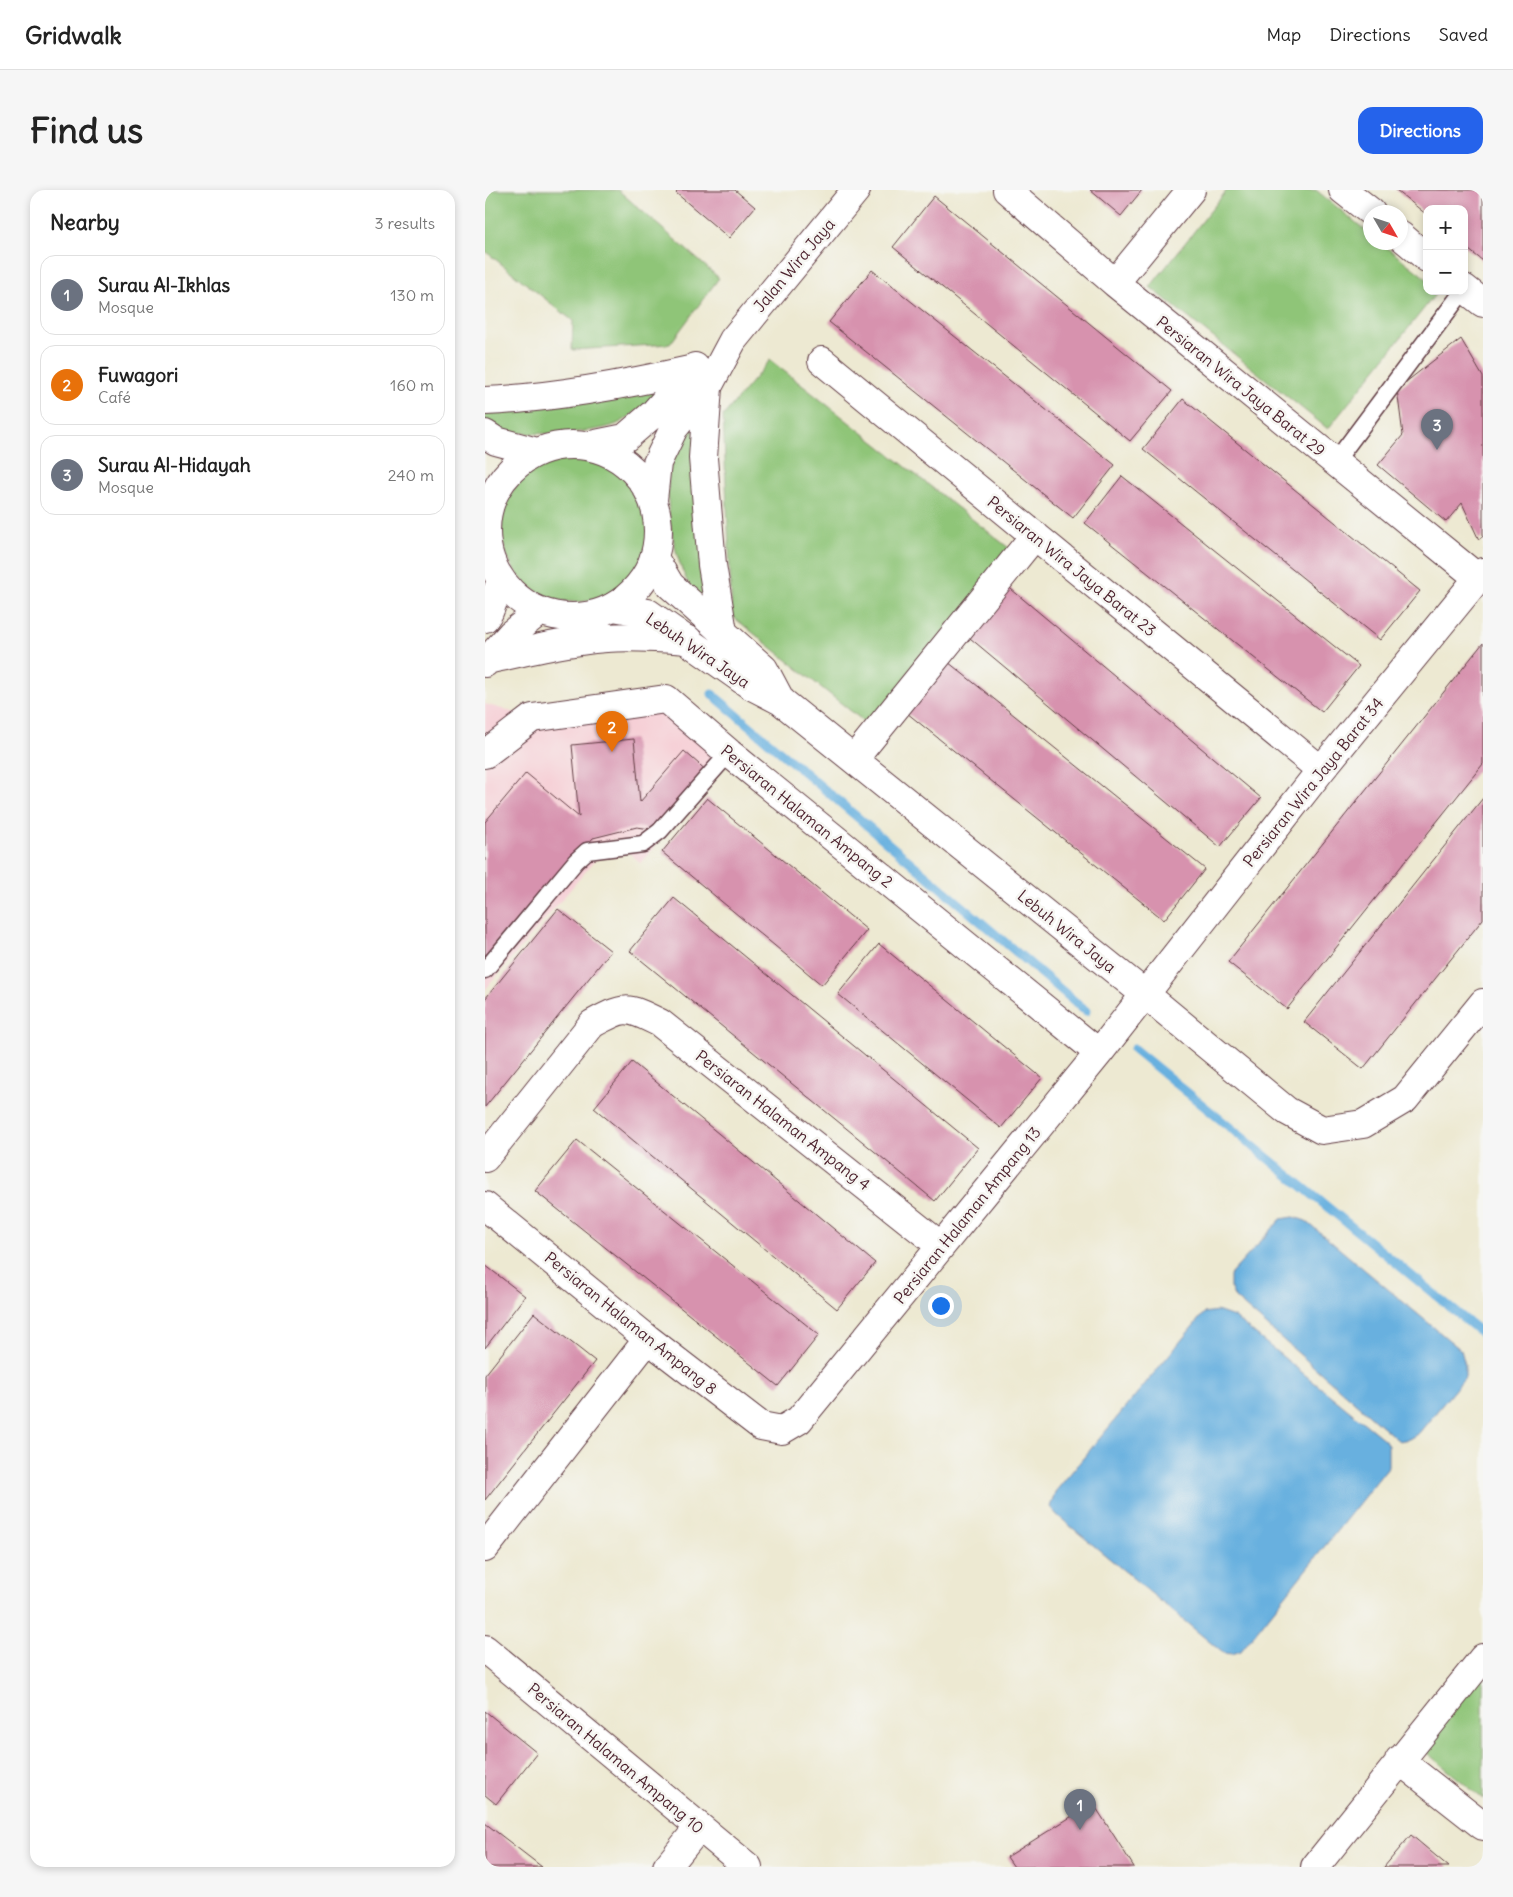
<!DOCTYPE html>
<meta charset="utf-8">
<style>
body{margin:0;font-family:Delius,sans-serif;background:#f6f6f6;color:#222}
.controls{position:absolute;right:15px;top:15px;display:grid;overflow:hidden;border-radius:10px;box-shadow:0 2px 8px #0003}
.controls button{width:45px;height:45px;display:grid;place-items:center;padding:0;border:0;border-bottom:1px solid #e0e0e0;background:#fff;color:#222;font:25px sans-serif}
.compass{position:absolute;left:878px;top:15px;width:45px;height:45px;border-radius:50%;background:#fff;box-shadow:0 2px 8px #0003;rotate:129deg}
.you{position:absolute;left:455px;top:1115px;width:18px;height:18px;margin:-12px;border:4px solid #fff;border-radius:50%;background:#1a73e8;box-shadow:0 0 0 8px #1a73e833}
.badge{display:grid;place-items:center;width:32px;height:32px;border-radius:50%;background:#2563eb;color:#fff;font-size:16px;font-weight:700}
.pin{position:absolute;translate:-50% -41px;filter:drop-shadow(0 1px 2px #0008)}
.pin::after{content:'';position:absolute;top:26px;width:18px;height:15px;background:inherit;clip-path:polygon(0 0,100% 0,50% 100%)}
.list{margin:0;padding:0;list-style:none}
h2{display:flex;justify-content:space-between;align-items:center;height:65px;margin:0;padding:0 20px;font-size:21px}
h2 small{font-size:16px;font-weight:400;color:#767676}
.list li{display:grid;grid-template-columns:32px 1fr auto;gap:15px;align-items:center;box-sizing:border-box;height:80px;margin:0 10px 10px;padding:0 10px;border:1px solid #e0e0e0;border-radius:15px}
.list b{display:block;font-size:19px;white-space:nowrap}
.list p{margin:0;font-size:16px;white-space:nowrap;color:#767676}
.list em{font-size:16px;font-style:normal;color:#767676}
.map{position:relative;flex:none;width:998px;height:1677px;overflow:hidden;border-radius:15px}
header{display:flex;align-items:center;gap:30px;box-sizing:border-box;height:70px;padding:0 25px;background:#fff;border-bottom:1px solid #e0e0e0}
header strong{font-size:24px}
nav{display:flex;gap:28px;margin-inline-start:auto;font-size:18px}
.intro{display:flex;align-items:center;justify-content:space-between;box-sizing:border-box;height:120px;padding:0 30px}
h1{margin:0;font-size:35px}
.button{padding:12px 22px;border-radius:15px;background:#2563eb;color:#fff;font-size:18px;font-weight:700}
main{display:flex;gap:30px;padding:0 30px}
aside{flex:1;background:#fff;border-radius:15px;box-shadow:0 2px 8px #0003}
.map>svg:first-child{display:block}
</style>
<header>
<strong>Gridwalk</strong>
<nav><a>Map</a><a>Directions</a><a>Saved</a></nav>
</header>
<div class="intro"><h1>Find us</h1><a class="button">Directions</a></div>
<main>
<aside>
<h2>Nearby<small>3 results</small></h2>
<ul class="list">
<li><span class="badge" style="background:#6b7280">1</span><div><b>Surau Al-Ikhlas</b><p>Mosque</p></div><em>130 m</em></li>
<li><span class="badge" style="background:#e8710a">2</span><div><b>Fuwagori</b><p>Café</p></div><em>160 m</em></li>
<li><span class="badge" style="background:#6b7280">3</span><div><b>Surau Al-Hidayah</b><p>Mosque</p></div><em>240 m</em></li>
</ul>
</aside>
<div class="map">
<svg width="998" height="1677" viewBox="0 0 998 1677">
<rect width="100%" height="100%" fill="#f6f6f2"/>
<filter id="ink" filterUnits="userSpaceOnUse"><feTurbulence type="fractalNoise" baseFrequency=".02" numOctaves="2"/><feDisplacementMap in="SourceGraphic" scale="10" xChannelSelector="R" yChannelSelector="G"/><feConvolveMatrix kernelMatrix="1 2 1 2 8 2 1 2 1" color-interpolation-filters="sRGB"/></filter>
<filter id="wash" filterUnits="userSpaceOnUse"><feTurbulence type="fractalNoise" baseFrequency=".0096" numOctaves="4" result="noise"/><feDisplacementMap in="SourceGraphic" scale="20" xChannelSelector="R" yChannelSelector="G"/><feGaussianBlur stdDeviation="1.12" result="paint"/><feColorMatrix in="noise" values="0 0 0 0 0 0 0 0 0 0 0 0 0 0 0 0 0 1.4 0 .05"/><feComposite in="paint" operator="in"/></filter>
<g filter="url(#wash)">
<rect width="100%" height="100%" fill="#ede9d2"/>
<path fill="#f6cfd6" d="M 181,509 L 244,563 L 156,673 L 128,649 L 0,800 L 0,514 L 47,528 Z"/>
<path fill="#8fc578" stroke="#6c7252" d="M 0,0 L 133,0 L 234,88 L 185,154 L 87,160 L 88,131 L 0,61 Z
M 742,0 L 831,0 L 885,44 L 886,52 L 896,53 L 942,89 L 942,101 L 953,101 L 843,239 L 665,97 Z
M 285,170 L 529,362 L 387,538 L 247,426 L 238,226 Z
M 183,193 C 167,207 151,225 132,234 C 109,244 43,246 18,241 C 12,239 6,236 0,234 L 0,219 Z
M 211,230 L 221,415 C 214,408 207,401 202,391 C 187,361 177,303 187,270 C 192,255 202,243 211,230 Z
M17 339a73 73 0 1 1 146 0a73 73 0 1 1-146 0Z
M 998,1483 L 998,1609 L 937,1559 Z"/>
<path fill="#67b0df" stroke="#586885" d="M 809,1027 L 821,1031 L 976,1160 L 980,1175 L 980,1187 L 934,1243 L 924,1249 L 914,1251 L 750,1108 L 745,1097 L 745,1085 L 796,1029 Z
M 732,1121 L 749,1127 L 900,1250 L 903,1256 L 903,1277 L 756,1461 L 747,1464 L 738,1463 L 572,1325 L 565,1317 L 570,1302 L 719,1123 Z"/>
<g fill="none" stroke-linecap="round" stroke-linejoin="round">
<path stroke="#67b0df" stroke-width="9" d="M 227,504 L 601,821
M 649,859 L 998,1144"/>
</g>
<g id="blocks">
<path fill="#d792ae" d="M 194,0 L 250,0 L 270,17 L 244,48 L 191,3 Z
M 605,0 L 657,0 L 636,26 Z
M 911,0 L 998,0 L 998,71 L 979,56 L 979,19 L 942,19 L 942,25 Z
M 449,6 L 687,201 L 645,251 L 408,57 Z
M 387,80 L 630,275 L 588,328 L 344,132 Z
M 976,149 L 998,187 L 998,345 L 994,350 L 977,313 L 961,332 L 893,275 L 918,245 L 912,199 Z
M 698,209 L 935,401 L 895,450 L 658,259 Z
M 637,286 L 874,476 L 837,522 L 600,333 Z
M 520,394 L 776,608 L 735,657 L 479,443 Z
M 998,453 L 998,574 L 802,819 L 743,772 Z
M 463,472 L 720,679 L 679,730 L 422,523 Z
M 149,549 L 155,612 L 199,561 L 223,582 L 172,640 L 152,637 L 108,648 L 0,774 L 0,632 L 41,583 L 94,627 L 87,555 Z
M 222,608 L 382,740 L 337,795 L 177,662 Z
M 998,608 L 998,729 L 878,879 L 819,832 Z
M 189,708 L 493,958 L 450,1011 L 145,761 Z
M 73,719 L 126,761 L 0,917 L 0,809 Z
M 394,754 L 557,888 L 516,938 L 353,804 Z
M 147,872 L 390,1073 L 352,1119 L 109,918 Z
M 92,950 L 334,1145 L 293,1196 L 50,1001 Z
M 0,1075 L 40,1106 L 0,1158 Z
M 49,1123 L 110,1171 L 0,1310 L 0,1185 Z
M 0,1521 L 52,1563 L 11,1614 L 0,1605 Z
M 608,1613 L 649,1677 L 529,1677 L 522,1667 Z
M 0,1633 L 57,1677 L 0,1677 Z
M 926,1645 L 964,1677 L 899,1677 Z"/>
</g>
</g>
<g filter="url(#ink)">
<use href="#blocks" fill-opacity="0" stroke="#623d44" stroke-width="1"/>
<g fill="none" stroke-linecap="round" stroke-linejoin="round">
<g stroke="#623d44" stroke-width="19">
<path id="lane" d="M 850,272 L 978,101
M 0,780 L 91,671 L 102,661 L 158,654 L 175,641 L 244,563"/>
</g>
<g stroke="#623d44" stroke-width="30">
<path id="street" d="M 522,0 L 630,93 L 993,388
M 858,0 L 886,22
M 916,46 L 942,68
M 630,93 L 706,0
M 979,98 L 998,113
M 337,171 L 836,580
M 169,368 L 185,395 L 279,479 L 296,511
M 128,417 L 163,423 L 265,495 L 296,511 L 661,805 L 802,921 L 837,940 L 878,934 L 920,909 L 998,813
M 0,564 L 47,528 L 181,509 L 244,563 L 614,863
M 369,569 L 550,345
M 0,968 L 107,834 C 140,816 141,816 175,833 L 456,1056
M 0,1016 L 163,1149 L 276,1236 L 297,1240 L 314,1230 L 614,863 L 836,580 L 998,382
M 0,1358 L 163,1149
M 0,1459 L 263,1677
M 914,1570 L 998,1636
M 182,1677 L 214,1637
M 830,1677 L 998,1468"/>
</g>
<g stroke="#623d44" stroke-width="30">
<path id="secondary" d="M 223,197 L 218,268 L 227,375 L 238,442
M 0,211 C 69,208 138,195 205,180
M 0,244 L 11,251 L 52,262
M1 341a86 86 0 1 1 172 0a86 86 0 1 1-172 0Z
M 101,256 L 140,248 L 168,224 L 210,177
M 168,310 L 172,273 L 189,238 L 223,197 L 248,150 L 371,0
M 0,428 L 4,422 L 16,391
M 3,470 C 42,461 82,451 121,448 C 149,446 176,448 203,450
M 0,473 L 26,444 L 55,421"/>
</g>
<use href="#lane" stroke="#fff" stroke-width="16"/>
<use href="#street" stroke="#fff" stroke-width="28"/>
<use href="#secondary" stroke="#fff" stroke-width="28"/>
</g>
</g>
<g text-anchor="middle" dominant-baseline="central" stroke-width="5" stroke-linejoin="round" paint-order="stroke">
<g font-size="16" fill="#4a1f2b" stroke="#f6f6f2">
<text transform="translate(309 75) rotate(-50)">Jalan Wira Jaya</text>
<text transform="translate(756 196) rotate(39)">Persiaran Wira Jaya Barat 29</text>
<text transform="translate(587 376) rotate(39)">Persiaran Wira Jaya Barat 23</text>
<text transform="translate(213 460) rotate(34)">Lebuh Wira Jaya</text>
<text transform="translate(828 592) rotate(-51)">Persiaran Wira Jaya Barat 34</text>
<text transform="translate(322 626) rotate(39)">Persiaran Halaman Ampang 2</text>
<text transform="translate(582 741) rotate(39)">Lebuh Wira Jaya</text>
<text transform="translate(298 930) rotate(38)">Persiaran Halaman Ampang 4</text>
<text transform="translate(482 1025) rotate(-51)">Persiaran Halaman Ampang 13</text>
<text transform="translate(146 1133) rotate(39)">Persiaran Halaman Ampang 8</text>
<text transform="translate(131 1568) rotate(40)">Persiaran Halaman Ampang 10</text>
</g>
</g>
</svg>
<div class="controls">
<button>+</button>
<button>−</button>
</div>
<svg class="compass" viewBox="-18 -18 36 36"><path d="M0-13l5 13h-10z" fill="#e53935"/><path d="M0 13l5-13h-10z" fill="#767676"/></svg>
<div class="you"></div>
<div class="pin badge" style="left:595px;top:1640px;background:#6b7280">1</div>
<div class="pin badge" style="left:127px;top:562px;background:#e8710a">2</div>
<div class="pin badge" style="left:952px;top:260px;background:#6b7280">3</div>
</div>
</main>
